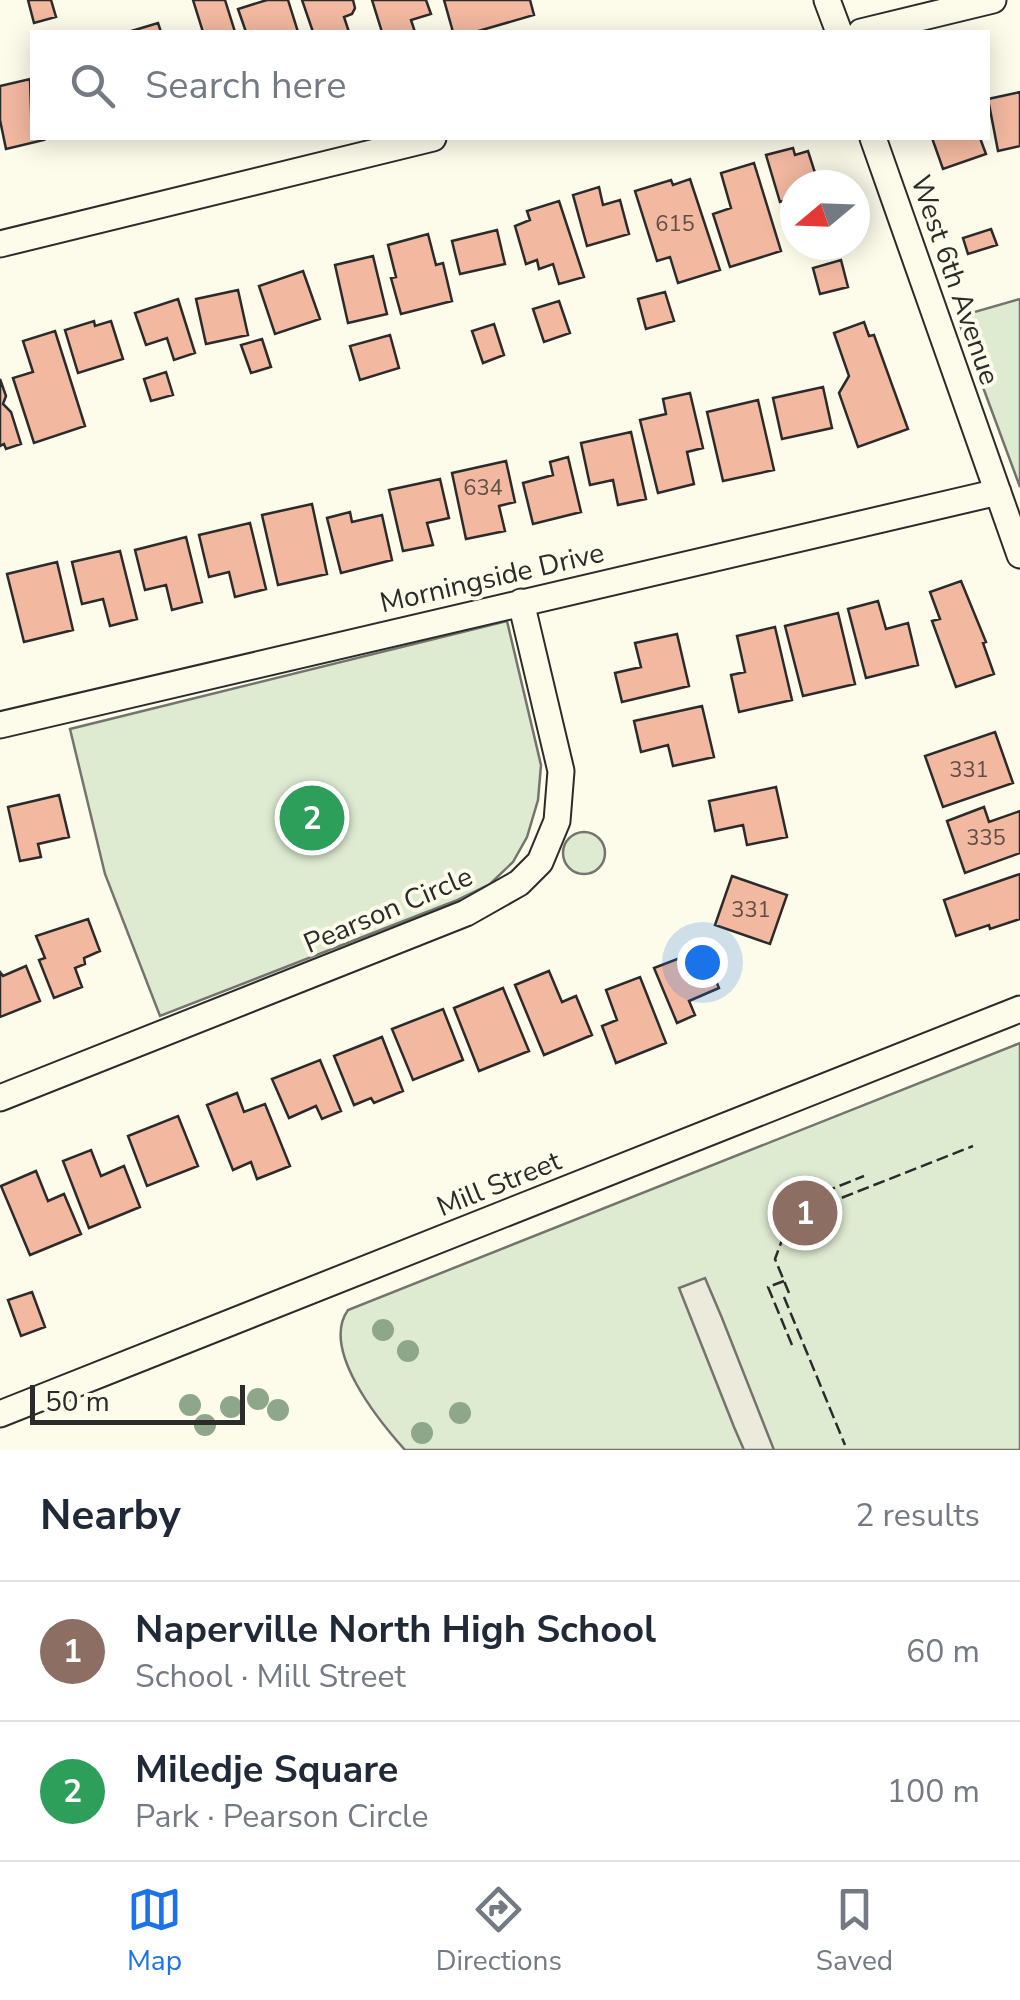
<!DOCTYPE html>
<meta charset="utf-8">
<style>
body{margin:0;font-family:"Nunito Sans",sans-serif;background:#f2f2f3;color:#1f2937}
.compass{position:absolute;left:780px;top:170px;width:90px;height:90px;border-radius:50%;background:#fff;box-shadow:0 5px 25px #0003;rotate:251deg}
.scale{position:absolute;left:30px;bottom:25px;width:215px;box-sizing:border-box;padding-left:10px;border:5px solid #2b2b2b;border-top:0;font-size:28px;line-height:35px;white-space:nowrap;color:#2b2b2b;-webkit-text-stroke:8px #fdfbea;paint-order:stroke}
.you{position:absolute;left:702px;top:962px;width:35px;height:35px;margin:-25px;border:8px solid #fff;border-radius:50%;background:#1a73e8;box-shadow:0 0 0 15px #1a73e833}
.badge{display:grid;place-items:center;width:65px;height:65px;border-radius:50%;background:#1a73e8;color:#fff;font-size:32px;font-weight:700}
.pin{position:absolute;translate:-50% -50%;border:5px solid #fff;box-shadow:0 2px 10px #0006}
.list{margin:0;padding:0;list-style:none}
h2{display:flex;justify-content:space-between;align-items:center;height:130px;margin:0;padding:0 40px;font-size:42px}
h2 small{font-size:32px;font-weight:400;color:#747a83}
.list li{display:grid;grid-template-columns:65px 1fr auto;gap:30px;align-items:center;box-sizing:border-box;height:140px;padding:0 40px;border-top:2px solid #e0e1e3}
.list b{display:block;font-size:38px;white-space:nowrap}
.list p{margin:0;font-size:32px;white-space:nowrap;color:#747a83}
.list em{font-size:32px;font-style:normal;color:#747a83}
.icon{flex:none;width:55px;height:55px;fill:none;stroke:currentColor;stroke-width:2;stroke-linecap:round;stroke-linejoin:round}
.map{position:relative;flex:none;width:1020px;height:1450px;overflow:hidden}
.search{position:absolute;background:#fff;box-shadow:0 5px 25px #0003;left:30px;right:30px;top:30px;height:110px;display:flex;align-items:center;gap:25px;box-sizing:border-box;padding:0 35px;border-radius:0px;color:#747a83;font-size:38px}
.sheet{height:410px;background:#fff}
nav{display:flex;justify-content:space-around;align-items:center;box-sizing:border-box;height:140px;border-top:2px solid #e0e1e3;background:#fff;font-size:28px;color:#747a83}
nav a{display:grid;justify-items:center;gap:5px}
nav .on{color:#1a73e8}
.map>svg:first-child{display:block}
</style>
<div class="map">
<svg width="1020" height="1450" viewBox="0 0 1020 1450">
<rect width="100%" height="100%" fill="#fdfbea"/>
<path fill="#deebd1" stroke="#74746e" stroke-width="2.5" d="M 1020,299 L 1020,487 L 957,317 Z
M 507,621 L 541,765 L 538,800 L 527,837 L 513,862 L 490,884 L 455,901 L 160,1016 L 105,874 L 70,729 Z
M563 853a21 21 0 1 1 42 0a21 21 0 1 1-42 0Z
M 1020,1043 L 1020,1450 L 405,1450 C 379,1421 320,1349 348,1310 Z"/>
<path fill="#eceadb" stroke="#74746e" stroke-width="2.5" d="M 705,1278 L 722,1318 L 774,1450 L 744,1450 L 734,1427 L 679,1288 Z"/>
<path fill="#f2b8a0" stroke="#2b2b2b" stroke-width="2.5" d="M 28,0 L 51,0 L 56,17 L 34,23 Z
M 193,0 L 225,0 L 235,32 L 203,32 Z
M 267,0 L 288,0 L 298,32 L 246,32 L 238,9 Z
M 302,0 L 353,0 L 355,8 L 352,14 L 344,17 L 349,32 L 313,32 Z
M 372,0 L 426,0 L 431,14 L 411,20 L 415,32 L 382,32 Z
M 444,0 L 530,0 L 534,15 L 475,32 L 453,32 Z
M 158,23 L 161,32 L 128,32 Z
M 30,79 L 32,138 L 43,138 L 44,140 L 6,149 L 0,120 L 0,86 Z
M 1020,92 L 1020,146 L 998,151 L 988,99 Z
M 932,138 L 980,138 L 986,154 L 943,169 Z
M 793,148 L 795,155 L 808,151 L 818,182 L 795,185 L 795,197 L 780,202 L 766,155 Z
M 754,163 L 781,251 L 730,267 L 713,214 L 731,208 L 721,173 Z
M 690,179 L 720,270 L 678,283 L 670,257 L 657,261 L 635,191 L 671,180 L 673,185 Z
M 599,187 L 603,205 L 620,200 L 629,234 L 587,246 L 573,195 Z
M 559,201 L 584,277 L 559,284 L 553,264 L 539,269 L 537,260 L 526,264 L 515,226 L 530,220 L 527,211 Z
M 991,229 L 997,245 L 968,254 L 963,238 Z
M 497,230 L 505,264 L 460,274 L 452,241 Z
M 428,234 L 436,265 L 443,263 L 452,301 L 401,314 L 391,278 L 396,277 L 388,245 Z
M 373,256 L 387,314 L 348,323 L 335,265 Z
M 841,260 L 848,287 L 820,294 L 813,268 Z
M 303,271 L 320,319 L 275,334 L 259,286 Z
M 238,290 L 248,335 L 206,344 L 196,299 Z
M 665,292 L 674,321 L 646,329 L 638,299 Z
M 178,299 L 195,353 L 174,360 L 167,338 L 146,345 L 135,313 Z
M 559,301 L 570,333 L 544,342 L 533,309 Z
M 94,321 L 95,326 L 111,321 L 123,359 L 78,373 L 65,330 Z
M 864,322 L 869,336 L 874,335 L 908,429 L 858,447 L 839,393 L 849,376 L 834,333 Z
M 494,324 L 504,355 L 483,363 L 472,331 Z
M 55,331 L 85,426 L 34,443 L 13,378 L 33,372 L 23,341 Z
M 390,335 L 399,368 L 360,380 L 350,346 Z
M 262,339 L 271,367 L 251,373 L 241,345 Z
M 166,372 L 173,395 L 151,401 L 144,379 Z
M 0,379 L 6,396 L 3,404 L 11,412 L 21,444 L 6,449 L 4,444 L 0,446 Z
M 823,387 L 832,428 L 782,439 L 773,398 Z
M 690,393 L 703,448 L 687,452 L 694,484 L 658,493 L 640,420 L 666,414 L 663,399 Z
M 758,400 L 774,470 L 723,481 L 707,412 Z
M 631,432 L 646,499 L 618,505 L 613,480 L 590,485 L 581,443 Z
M 568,457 L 581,512 L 533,524 L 523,483 L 553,475 L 550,462 Z
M 506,461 L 515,502 L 499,506 L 505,531 L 466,539 L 452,473 Z
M 440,479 L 449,518 L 427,523 L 433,545 L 403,551 L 389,490 Z
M 312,504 L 327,574 L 278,585 L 262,515 Z
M 350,512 L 352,522 L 382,515 L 392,560 L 341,573 L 327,518 Z
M 250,523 L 266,589 L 235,597 L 229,572 L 209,577 L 199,535 Z
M 186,537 L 202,602 L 172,610 L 166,585 L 145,590 L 135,550 Z
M 120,551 L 137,619 L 110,626 L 103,599 L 82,604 L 72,562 Z
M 57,562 L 73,630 L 24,642 L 7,574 Z
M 961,581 L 986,642 L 983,643 L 994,674 L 956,687 L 932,621 L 940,619 L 930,592 Z
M 878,601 L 886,629 L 908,623 L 918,665 L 866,678 L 848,609 Z
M 838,613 L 855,684 L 803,696 L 785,626 Z
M 775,627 L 792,700 L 739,712 L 731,675 L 745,672 L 737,636 Z
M 677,634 L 689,686 L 622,702 L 615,673 L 641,667 L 635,643 Z
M 702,706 L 714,757 L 673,766 L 668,745 L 641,752 L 634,721 Z
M 995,732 L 1013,783 L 943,807 L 925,756 Z
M 776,787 L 787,837 L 747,845 L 743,825 L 715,831 L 709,801 Z
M 59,795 L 69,837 L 38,844 L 41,857 L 20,861 L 8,807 Z
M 984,807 L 989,822 L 1020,811 L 1020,853 L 965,873 L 947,821 Z
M 1020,874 L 1020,919 L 990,929 L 989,925 L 956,936 L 944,900 Z
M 732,876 L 787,895 L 770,944 L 715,925 Z
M 88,919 L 100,951 L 84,958 L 85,964 L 75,968 L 82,987 L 54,998 L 39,960 L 45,958 L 36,936 Z
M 703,949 L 719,988 L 689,1001 L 695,1015 L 677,1023 L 654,968 Z
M 26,966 L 40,1001 L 0,1017 L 0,972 L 3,976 Z
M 549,971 L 562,1002 L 576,996 L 592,1035 L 544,1055 L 515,985 Z
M 640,977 L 666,1043 L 616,1063 L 602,1026 L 617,1020 L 606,990 Z
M 503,988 L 529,1051 L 479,1071 L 454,1008 Z
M 443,1009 L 463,1060 L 413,1080 L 392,1029 Z
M 382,1037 L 403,1091 L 374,1103 L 371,1098 L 354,1105 L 334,1056 Z
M 320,1060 L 341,1111 L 322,1119 L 316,1106 L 289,1118 L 272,1079 Z
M 237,1093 L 244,1112 L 265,1104 L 290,1166 L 257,1179 L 251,1162 L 233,1170 L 207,1105 Z
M 178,1116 L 198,1166 L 147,1186 L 128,1136 Z
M 91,1150 L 101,1176 L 124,1166 L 140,1207 L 89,1228 L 63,1161 Z
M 36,1171 L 48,1201 L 64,1194 L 81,1234 L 30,1255 L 1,1186 Z
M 32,1292 L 45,1327 L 21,1336 L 8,1300 Z"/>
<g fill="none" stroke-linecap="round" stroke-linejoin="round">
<g stroke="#2b2b2b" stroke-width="29">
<path id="minor" d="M 827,0 L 839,32
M 861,32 L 993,0
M 873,138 L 1020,555
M 0,244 L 433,138
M 0,725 L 998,492
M 0,1098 L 466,913 L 519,883 L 540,862 L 557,821 L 561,771 L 521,602
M 0,1414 L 1020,1009"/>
</g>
<use href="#minor" stroke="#fdfbea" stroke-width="25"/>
<path stroke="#2b2b2b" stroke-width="2.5" stroke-dasharray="12 5" stroke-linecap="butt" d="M 826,1204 L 973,1146
M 815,1215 L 809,1198 L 864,1176
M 784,1281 L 768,1287 L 792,1345
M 789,1293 L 775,1259 L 788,1224 L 824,1212
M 784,1297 L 845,1445"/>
</g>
<g fill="#8ea78a">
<circle cx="383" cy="1330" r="11"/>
<circle cx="408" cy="1351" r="11"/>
<circle cx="258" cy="1399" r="11"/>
<circle cx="190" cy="1405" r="11"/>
<circle cx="231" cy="1407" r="11"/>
<circle cx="278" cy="1410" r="11"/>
<circle cx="460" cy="1413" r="11"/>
<circle cx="205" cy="1425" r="11"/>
<circle cx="422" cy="1433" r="11"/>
</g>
<g text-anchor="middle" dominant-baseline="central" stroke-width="8" stroke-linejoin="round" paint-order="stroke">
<g font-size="22" fill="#5d4e48">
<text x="675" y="224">615</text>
<text x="483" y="488">634</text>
<text x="969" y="770">331</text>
<text x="986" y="838">335</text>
<text x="751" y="910">331</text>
</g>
<g font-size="28" fill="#2b2b2b" stroke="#fdfbea">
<text transform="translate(955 280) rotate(71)">West 6th Avenue</text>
<text transform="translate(492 578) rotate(-13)">Morningside Drive</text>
<text transform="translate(388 910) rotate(-23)">Pearson Circle</text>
<text transform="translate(499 1184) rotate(-22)">Mill Street</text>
</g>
</g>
</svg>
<svg class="compass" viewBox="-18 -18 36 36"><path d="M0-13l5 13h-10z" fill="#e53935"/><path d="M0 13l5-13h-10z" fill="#747a83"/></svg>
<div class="scale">50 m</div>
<div class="you"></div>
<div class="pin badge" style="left:805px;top:1213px;background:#8d6e63">1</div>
<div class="pin badge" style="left:312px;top:818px;background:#2e9e5b">2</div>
<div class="search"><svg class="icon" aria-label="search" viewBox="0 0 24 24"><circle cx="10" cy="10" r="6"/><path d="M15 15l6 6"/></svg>Search here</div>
</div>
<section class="sheet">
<h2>Nearby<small>2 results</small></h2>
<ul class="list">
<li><span class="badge" style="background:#8d6e63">1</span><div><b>Naperville North High School</b><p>School · Mill Street</p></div><em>60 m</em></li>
<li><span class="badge" style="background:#2e9e5b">2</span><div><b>Miledje Square</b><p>Park · Pearson Circle</p></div><em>100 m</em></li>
</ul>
</section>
<nav>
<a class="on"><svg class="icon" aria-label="map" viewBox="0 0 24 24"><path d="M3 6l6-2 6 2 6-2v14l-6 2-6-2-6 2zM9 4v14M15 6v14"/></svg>Map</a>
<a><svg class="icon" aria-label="directions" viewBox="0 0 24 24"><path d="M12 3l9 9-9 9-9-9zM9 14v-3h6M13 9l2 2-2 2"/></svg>Directions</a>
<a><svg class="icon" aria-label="saved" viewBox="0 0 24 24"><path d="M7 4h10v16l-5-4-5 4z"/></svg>Saved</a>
</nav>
